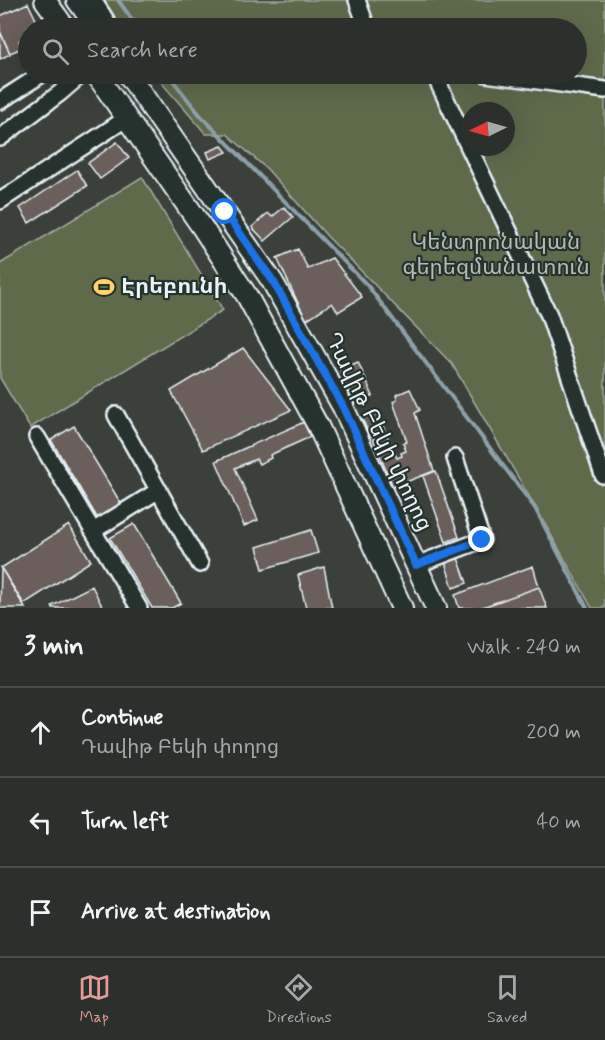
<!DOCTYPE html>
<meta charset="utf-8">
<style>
body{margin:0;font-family:Mynerve,"Noto Sans Armenian",sans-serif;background:#383c38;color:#f1f3f6}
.compass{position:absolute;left:461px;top:102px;width:54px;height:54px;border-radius:50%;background:#2c302c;box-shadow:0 6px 24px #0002;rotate:265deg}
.stop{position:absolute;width:18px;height:18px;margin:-14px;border:4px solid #1a73e8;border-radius:50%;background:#fff}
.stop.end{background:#1a73e8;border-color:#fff;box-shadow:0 2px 6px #0008}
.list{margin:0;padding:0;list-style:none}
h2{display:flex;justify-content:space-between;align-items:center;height:78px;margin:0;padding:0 24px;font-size:26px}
h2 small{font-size:20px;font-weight:400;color:#a6a9a9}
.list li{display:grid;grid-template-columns:39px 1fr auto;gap:18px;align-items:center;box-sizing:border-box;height:90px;padding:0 24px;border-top:2px solid #484b48}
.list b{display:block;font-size:22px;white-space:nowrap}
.list p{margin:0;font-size:20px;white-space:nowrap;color:#a6a9a9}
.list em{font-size:20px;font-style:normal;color:#a6a9a9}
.icon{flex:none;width:33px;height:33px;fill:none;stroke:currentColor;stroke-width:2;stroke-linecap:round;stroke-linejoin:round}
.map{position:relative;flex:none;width:605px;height:608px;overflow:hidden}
.search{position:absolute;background:#2c302c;box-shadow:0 6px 24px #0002;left:18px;right:18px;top:18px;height:66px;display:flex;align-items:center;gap:15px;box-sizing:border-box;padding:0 21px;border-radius:33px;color:#a6a9a9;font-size:22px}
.sheet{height:348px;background:#2c302c}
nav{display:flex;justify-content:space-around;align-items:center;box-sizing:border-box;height:84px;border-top:2px solid #484b48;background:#2c302c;font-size:16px;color:#a6a9a9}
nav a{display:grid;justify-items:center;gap:3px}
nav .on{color:#e69b98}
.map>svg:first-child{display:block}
</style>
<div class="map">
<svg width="605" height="608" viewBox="0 0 605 608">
<rect width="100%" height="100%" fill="#3b403a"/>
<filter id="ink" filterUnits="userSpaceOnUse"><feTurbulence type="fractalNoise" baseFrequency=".0167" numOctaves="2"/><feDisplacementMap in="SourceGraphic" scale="12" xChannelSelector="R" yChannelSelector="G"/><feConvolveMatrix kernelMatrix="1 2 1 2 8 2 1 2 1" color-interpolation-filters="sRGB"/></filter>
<g filter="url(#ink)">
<path fill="#5e6a4b" stroke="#a3aea2" stroke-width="1.5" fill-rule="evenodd" d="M 90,0 L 605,0 L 605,608 L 592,608 L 540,515 L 452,364 L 326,235 L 267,169 L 227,134 L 206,134 L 154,74 L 576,74 L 576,28 L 115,28 ZM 470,111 L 506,111 L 506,147 L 470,147 Z
M 142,177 L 223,310 L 30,428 L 0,378 L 0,264 Z"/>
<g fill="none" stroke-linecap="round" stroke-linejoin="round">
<path stroke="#8da0aa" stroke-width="4" d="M 118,0 L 138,28
M 168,74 L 178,87 L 200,115 L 368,286 L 535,508 L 587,608"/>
</g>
<path fill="#6b5f5a" stroke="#e8f1f8" stroke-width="1.5" d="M 28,3 L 40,28 L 28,28 L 28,36 L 19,41 L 22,48 L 10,53 L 0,31 L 0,16 Z
M 0,32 L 10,54 L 0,59 Z
M 117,142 L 129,158 L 100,179 L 88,163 Z
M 222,146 L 227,152 L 210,159 L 207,152 Z
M 77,170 L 87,186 L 29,223 L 20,208 Z
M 284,207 L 293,217 L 265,241 L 252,227 L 268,213 L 272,217 Z
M 298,249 L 308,269 L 332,258 L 362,297 L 338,312 L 332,303 L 306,320 L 277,258 Z
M 243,348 L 291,410 L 203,450 L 171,391 Z
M 358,362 L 373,396 L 355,404 L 340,370 Z
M 410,389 L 420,410 L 415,413 L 434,471 L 393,487 L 373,439 L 386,433 L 397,458 L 402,456 L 401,453 L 406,451 L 403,443 L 407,442 L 393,402 L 397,400 L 396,395 Z
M 377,412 L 385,431 L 370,437 L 362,418 Z
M 304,422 L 310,437 L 270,455 L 271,458 L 259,464 L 256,459 L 235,468 L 258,520 L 244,526 L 216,461 Z
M 74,426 L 122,505 L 98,519 L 51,440 Z
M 436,471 L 459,537 L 446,542 L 423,476 Z
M 134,524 L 181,603 L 172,608 L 152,608 L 110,538 Z
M 69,525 L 91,561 L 24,604 L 1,568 Z
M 311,530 L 318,553 L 263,569 L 257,547 Z
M 458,558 L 467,583 L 453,588 L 445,562 Z
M 533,566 L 539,587 L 480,608 L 459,608 L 455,595 Z
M 324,567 L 332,608 L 306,608 L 298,575 Z
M 1,568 L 25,608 L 0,608 Z
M 92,586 L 103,608 L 53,608 L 52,606 Z
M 539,587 L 547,608 L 480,608 Z"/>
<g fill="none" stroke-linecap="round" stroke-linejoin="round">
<g stroke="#e8f1f8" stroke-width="20">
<path id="minor" d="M 93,0 L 111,28
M 357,0 L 367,28
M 434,74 L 549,315 L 603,475 L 605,475
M 486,74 L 605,90
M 0,101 L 42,74
M 0,138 L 60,93 L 82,74
M 0,201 L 127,118
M 116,415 L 200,564
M 37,437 L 139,608
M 93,531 L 159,490
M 416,565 L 482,540 L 455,458"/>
</g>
<g stroke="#e8f1f8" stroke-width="24">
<path id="major" d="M 45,0 L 65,28
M 77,0 L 97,28
M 96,74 L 202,227 L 247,296 L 318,426 L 402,608
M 128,74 L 272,281 L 343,407 L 436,608"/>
</g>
<use href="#minor" stroke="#26332d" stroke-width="15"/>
<use href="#major" stroke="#26332d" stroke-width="20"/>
</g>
</g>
<g fill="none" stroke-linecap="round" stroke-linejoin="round" filter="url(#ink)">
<path stroke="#1a73e8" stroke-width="8" d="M 225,212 L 273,281 L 343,407 L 416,565 L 482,540"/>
</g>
<defs>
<g id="stadium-bare" transform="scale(1.62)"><path d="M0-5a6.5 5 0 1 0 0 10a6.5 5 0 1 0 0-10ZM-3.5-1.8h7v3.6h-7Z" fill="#ffd166" stroke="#26332d" stroke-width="2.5" paint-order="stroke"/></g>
</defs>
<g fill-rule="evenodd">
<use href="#stadium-bare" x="104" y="287"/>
</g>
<g text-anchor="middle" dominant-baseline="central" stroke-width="4.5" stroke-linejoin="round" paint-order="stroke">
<g font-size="22" fill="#b1bbb3" stroke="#26332d">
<text x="496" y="243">Կենտրոնական<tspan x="496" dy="25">գերեզմանատուն</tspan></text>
</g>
<g font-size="22" font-weight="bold" fill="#e8f1f8" stroke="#26332d" text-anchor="start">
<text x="121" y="287">Էրեբունի</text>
</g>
<g font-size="22" fill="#e8f1f8" stroke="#26332d">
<text transform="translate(378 432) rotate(64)">Դավիթ Բեկի փողոց</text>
</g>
</g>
</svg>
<svg class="compass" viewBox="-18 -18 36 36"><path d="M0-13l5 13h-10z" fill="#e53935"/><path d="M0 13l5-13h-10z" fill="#a6a9a9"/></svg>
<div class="stop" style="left:225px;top:212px"></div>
<div class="stop end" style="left:482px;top:540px"></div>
<div class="search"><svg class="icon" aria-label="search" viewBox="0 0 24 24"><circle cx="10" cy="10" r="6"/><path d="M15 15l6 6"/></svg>Search here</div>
</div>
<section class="sheet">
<h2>3 min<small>Walk · 240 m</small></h2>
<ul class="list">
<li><svg class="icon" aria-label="ahead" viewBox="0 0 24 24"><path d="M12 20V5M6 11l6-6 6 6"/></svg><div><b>Continue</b><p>Դավիթ Բեկի փողոց</p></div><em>200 m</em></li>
<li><svg class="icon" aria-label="left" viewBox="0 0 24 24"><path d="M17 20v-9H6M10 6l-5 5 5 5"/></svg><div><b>Turn left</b></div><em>40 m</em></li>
<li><svg class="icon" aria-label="arrive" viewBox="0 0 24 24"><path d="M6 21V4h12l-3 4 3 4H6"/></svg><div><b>Arrive at destination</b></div></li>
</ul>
</section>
<nav>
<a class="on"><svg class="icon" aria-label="map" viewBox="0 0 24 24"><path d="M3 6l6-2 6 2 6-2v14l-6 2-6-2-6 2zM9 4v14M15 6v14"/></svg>Map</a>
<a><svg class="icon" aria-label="directions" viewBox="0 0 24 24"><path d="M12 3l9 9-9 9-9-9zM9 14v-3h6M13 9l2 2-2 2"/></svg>Directions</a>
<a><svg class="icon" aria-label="saved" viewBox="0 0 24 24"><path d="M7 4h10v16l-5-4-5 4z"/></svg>Saved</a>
</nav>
